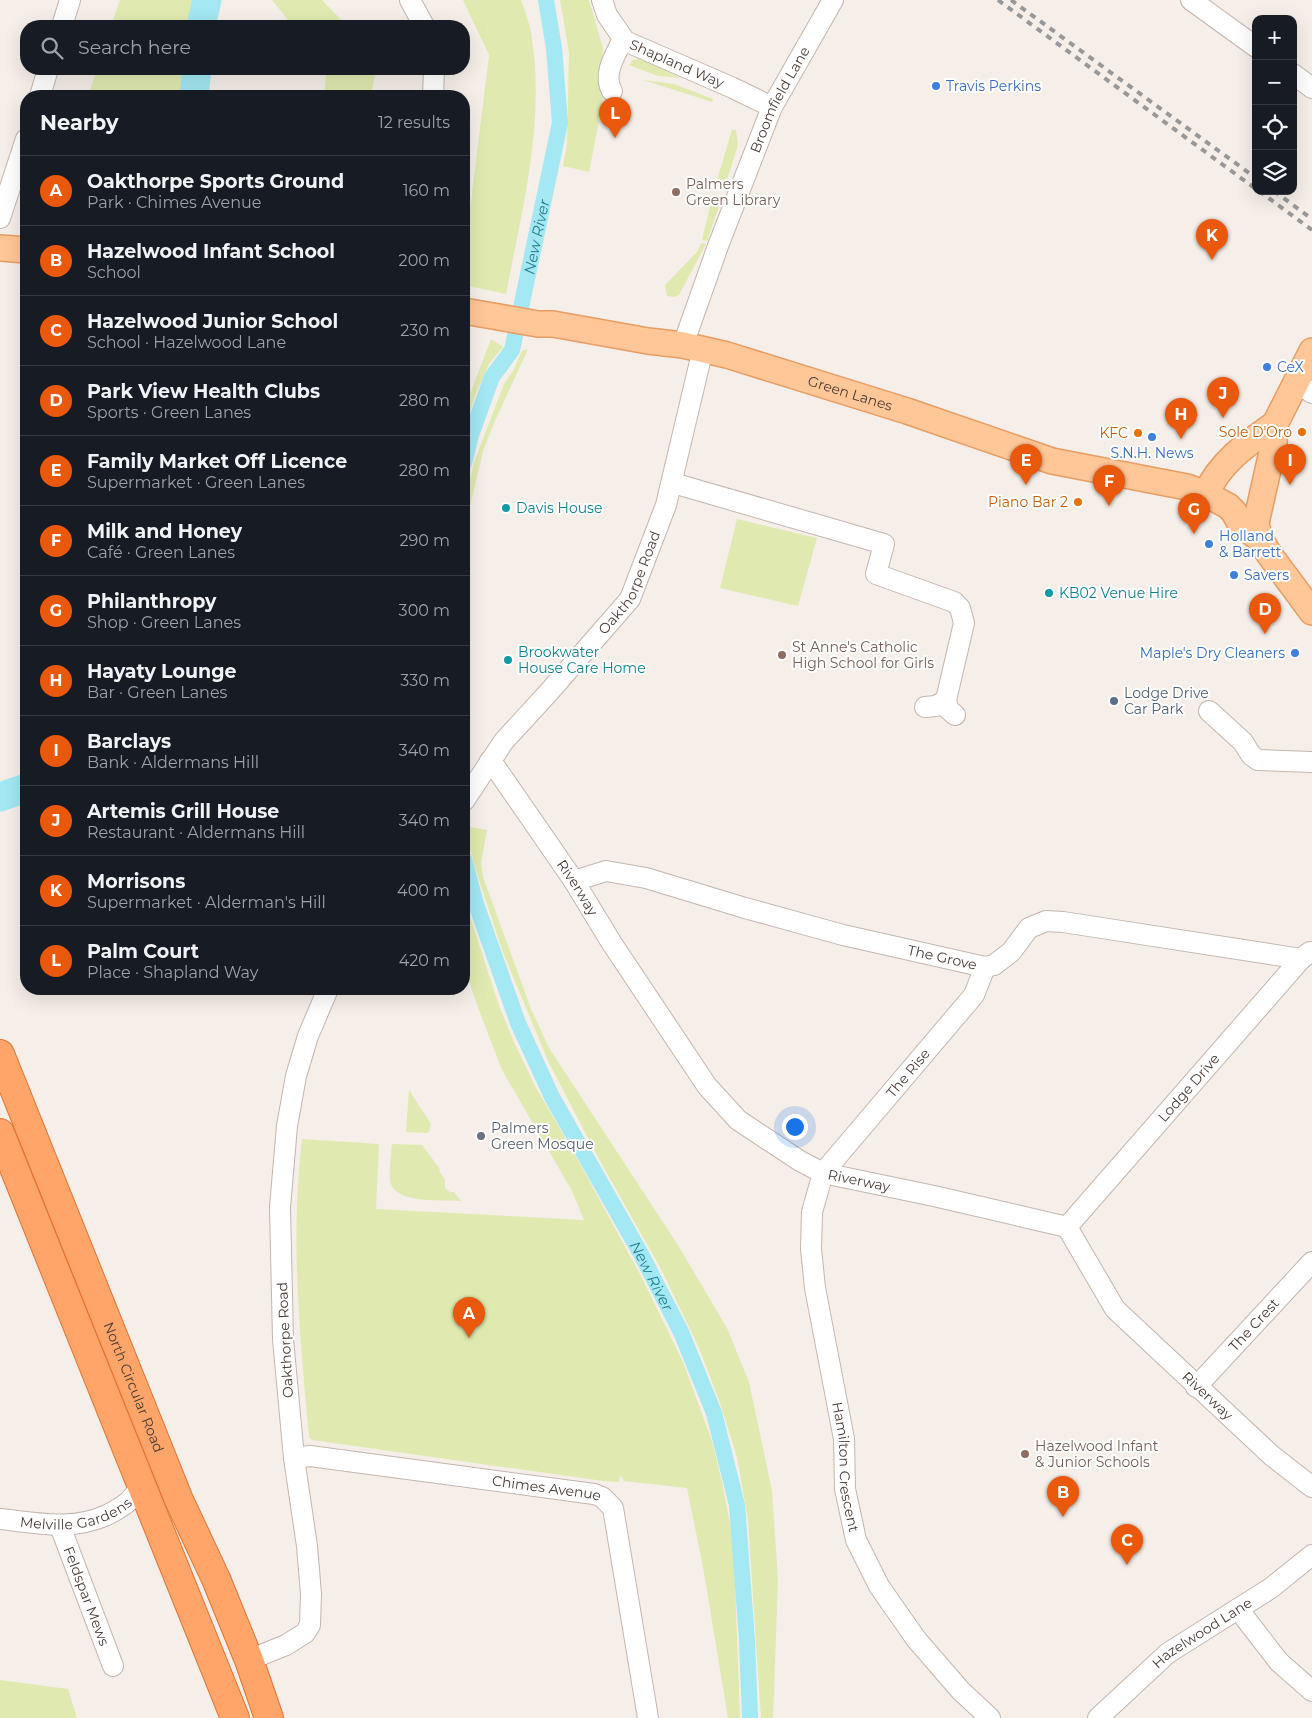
<!DOCTYPE html>
<meta charset="utf-8">
<style>
body{margin:0;font-family:Montserrat,sans-serif;background:#20242c;color:#f1f3f6}
.controls{position:absolute;right:15px;top:15px;display:grid;overflow:hidden;border-radius:10px;box-shadow:0 5px 20px #0002}
.controls button{width:45px;height:45px;display:grid;place-items:center;padding:0;border:0;border-bottom:1px solid #363941;background:#171b24;color:#f1f3f6;font:25px sans-serif}
.you{position:absolute;left:794px;top:1126px;width:18px;height:18px;margin:-12px;border:4px solid #fff;border-radius:50%;background:#1a73e8;box-shadow:0 0 0 8px #1a73e833}
.badge{display:grid;place-items:center;width:32px;height:32px;border-radius:50%;background:#ea580c;color:#fff;font-size:16px;font-weight:700}
.pin{position:absolute;translate:-50% -41px;filter:drop-shadow(0 1px 2px #0008)}
.pin::after{content:'';position:absolute;top:26px;width:18px;height:15px;background:inherit;clip-path:polygon(0 0,100% 0,50% 100%)}
.list{margin:0;padding:0;list-style:none}
h2{display:flex;justify-content:space-between;align-items:center;height:65px;margin:0;padding:0 20px;font-size:21px}
h2 small{font-size:16px;font-weight:400;color:#9ea1a6}
.list li{display:grid;grid-template-columns:32px 1fr auto;gap:15px;align-items:center;box-sizing:border-box;height:70px;padding:0 20px;border-top:1px solid #363941}
.list b{display:block;font-size:19px;white-space:nowrap}
.list p{margin:0;font-size:16px;white-space:nowrap;color:#9ea1a6}
.list em{font-size:16px;font-style:normal;color:#9ea1a6}
.icon{flex:none;width:28px;height:28px;fill:none;stroke:currentColor;stroke-width:2;stroke-linecap:round;stroke-linejoin:round}
.map{position:relative;flex:none;width:1312px;height:1718px;overflow:hidden}
.search{position:absolute;background:#171b24;box-shadow:0 5px 20px #0002;left:20px;top:20px;width:450px;height:55px;display:flex;align-items:center;gap:12px;box-sizing:border-box;padding:0 18px;border-radius:20px;color:#9ea1a6;font-size:19px}
.panel{position:absolute;background:#171b24;box-shadow:0 5px 20px #0002;left:20px;top:90px;width:450px;height:905px;border-radius:20px}
.map>svg:first-child{display:block}
</style>
<div class="map">
<svg width="1312" height="1718" viewBox="0 0 1312 1718">
<rect width="100%" height="100%" fill="#f5eee9"/>
<path fill="#e0eab0" d="M 120,0 L 200,0 L 194,26 L 111,26 Z
M 272,0 L 322,0 L 347,26 L 293,26 Z
M 463,0 L 521,0 C 525,11 529,22 531,33 C 546,120 522,210 506,294 L 464,285 L 464,258 L 489,55 Z
M 560,0 L 589,0 L 603,48 L 603,100 L 589,172 L 563,166 L 567,144 L 569,53 Z
M 638,59 L 643,60 L 681,78 L 658,76 L 629,65 L 633,60 Z
M 97,69 L 190,69 L 187,96 L 88,96 Z
M 322,69 L 372,69 L 375,74 L 371,96 L 324,96 L 326,75 Z
M 643,80 L 674,84 L 713,99 L 712,102 Z
M 732,130 L 736,130 L 738,145 L 726,183 L 717,180 Z
M 712,198 L 721,201 L 707,241 L 702,240 Z
M 701,243 L 706,244 L 679,295 L 674,297 L 667,296 L 665,285 L 697,252 Z
M 491,339 L 503,347 L 489,364 L 474,398 L 464,433 L 464,410 Z
M 528,349 L 495,421 L 483,451 L 464,532 L 464,504 L 475,460 L 504,384 L 513,371 L 522,351 Z
M 737,519 L 817,538 L 798,606 L 720,588 Z
M 464,826 L 487,830 L 481,863 L 483,877 L 531,1009 L 549,1048 L 676,1242 L 727,1328 L 749,1382 L 772,1491 L 778,1580 L 773,1718 L 761,1718 L 748,1520 L 737,1457 L 719,1400 L 699,1348 L 661,1269 L 600,1161 L 549,1063 L 502,950 L 475,867 Z
M 464,898 L 499,1006 L 514,1042 L 535,1086 L 573,1151 L 642,1278 L 683,1362 L 712,1441 L 722,1482 L 732,1534 L 735,1581 L 740,1718 L 728,1718 L 703,1567 L 687,1488 L 624,1481 L 620,1475 L 619,1482 L 603,1481 L 312,1440 L 309,1437 C 300,1338 290,1238 302,1139 L 379,1144 L 376,1209 L 584,1220 L 572,1191 L 502,1070 L 477,1005 L 464,965 Z
M 409,1090 L 431,1124 L 429,1132 L 426,1133 L 406,1132 Z
M 392,1144 L 422,1145 L 440,1169 L 439,1171 L 445,1179 L 445,1188 L 450,1192 L 454,1192 L 461,1201 C 443,1200 392,1204 390,1180 C 389,1168 391,1156 392,1144 Z
M 0,1680 L 68,1689 L 77,1718 L 0,1718 Z"/>
<g fill="none" stroke-linecap="round" stroke-linejoin="round">
<g stroke="#a3e8f3" stroke-width="16">
<path id="s1" d="M 464,463 L 471,435 L 492,377 L 512,350 L 560,123 L 554,48 L 546,0"/>
<path id="s2" d="M 464,859 L 476,904 L 518,1023 L 552,1097 L 641,1254 L 681,1332 L 714,1413 L 737,1505 L 747,1640 L 750,1718"/>
</g>
<path stroke="#a3e8f3" stroke-width="29" d="M 201,26 L 207,0
M 194,96 L 197,69
M 0,797 L 26,788"/>
<g stroke="#c4b6ae" stroke-width="22">
<g id="minor">
<path d="M 410,0 L 424,26"/>
<path id="s3" d="M 602,0 L 607,15 L 625,41 L 733,88 L 772,107"/>
<path d="M 1191,0 L 1256,47"/>
<path d="M 62,26 L 70,0"/>
<path d="M 1293,74 L 1312,88"/>
<path d="M 612,91 C 602,74 616,54 623,39"/>
<path d="M 40,96 L 48,69"/>
<path d="M 433,96 L 434,69"/>
<path d="M 0,218 L 26,139"/>
<path id="s4" d="M 683,345 L 718,246 L 772,107 L 833,0"/>
<path d="M 1296,382 L 1312,393"/>
<path d="M 673,483 L 884,544 L 876,574 L 954,602 L 960,608 L 964,623 L 946,700 L 936,706 L 925,707"/>
<path d="M 946,700 L 948,709 L 955,715"/>
<path d="M 1209,711 L 1243,742 L 1251,755 L 1258,760 L 1312,762"/>
<path id="s5" d="M 490,761 L 496,768 L 574,881 L 611,942 L 707,1086 L 738,1120 L 800,1161 L 823,1173 L 934,1196 L 1067,1227 L 1115,1309 L 1271,1455 L 1312,1487"/>
<path id="s6" d="M 464,801 L 504,741 L 549,692 L 630,599 L 666,505 L 703,349"/>
<path id="s7" d="M 574,881 L 606,871 L 646,878 L 745,908 L 843,935 L 985,967 L 994,965 L 1011,952 L 1029,928 L 1046,921 L 1063,922 L 1301,959"/>
<path id="s8" d="M 985,967 L 974,995 L 823,1173 L 812,1212 L 811,1249 L 815,1288 L 844,1439 L 845,1489 L 856,1540 L 879,1586 L 916,1639 L 961,1691 L 990,1718"/>
<path id="s9" d="M 1067,1227 L 1301,959 L 1310,952"/>
<path id="s10" d="M 1196,1387 L 1312,1262"/>
<path id="s11" d="M 294,1458 L 310,1456 L 594,1494 L 602,1497 L 613,1508 L 648,1718"/>
<path id="s12" d="M 0,1519 C 37,1523 72,1531 107,1515 C 115,1511 123,1507 130,1500 C 134,1496 138,1490 141,1485"/>
<path id="s13" d="M 60,1526 L 113,1666"/>
<path d="M 1238,1609 L 1279,1662 L 1312,1691"/>
<path d="M 249,1660 L 286,1645 L 305,1633 L 310,1625 L 311,1594 L 307,1546 L 294,1458 L 283,1339 L 280,1207 L 287,1126 L 296,1076 L 308,1036 L 328,989"/>
<path id="s14" d="M 1098,1718 L 1168,1653 L 1271,1588 L 1312,1555"/>
</g>
</g>
<g stroke="#e89d63" stroke-width="28">
<g id="major">
<path d="M 0,248 L 26,250"/>
<path id="s15" d="M 464,311 L 538,324 L 553,324 L 648,341 L 683,345 L 727,355 L 907,411 L 1052,461 L 1187,487 L 1206,494 L 1228,506 L 1234,512 L 1241,525 L 1260,539"/>
<path d="M 1206,494 C 1219,463 1248,443 1275,424"/>
<path d="M 1256,523 L 1274,443 L 1275,424 L 1312,351"/>
<path d="M 1256,524 L 1260,539 L 1269,554 L 1312,612"/>
</g>
</g>
<g stroke="#e37434" stroke-width="30">
<g id="highway">
<path id="s16" d="M 0,1054 L 179,1500 L 216,1579 L 249,1660 L 269,1718"/>
<path d="M 0,1133 L 235,1718"/>
</g>
</g>
<use href="#minor" stroke="#fff" stroke-width="20"/>
<use href="#major" stroke="#ffc697" stroke-width="25"/>
<use href="#highway" stroke="#ffa569" stroke-width="28"/>
<path stroke="#989898" stroke-width="4" stroke-dasharray="6 6" stroke-linecap="butt" d="M 998,0 L 1256,189
M 1011,0 L 1256,178
M 1259,191 L 1312,230
M 1274,191 L 1312,219"/>
</g>
<g fill="#3f7fe0" stroke="#fff" stroke-width="2">
<circle cx="936" cy="86" r="5"/>
<circle cx="1267" cy="367" r="5"/>
<circle cx="1152" cy="437" r="5"/>
<circle cx="1209" cy="544" r="5"/>
<circle cx="1234" cy="575" r="5"/>
<circle cx="1295" cy="653" r="5"/>
</g>
<g fill="#8d6e63" stroke="#fff" stroke-width="2">
<circle cx="676" cy="192" r="5"/>
<circle cx="782" cy="655" r="5"/>
<circle cx="1025" cy="1454" r="5"/>
</g>
<g fill="#e8710a" stroke="#fff" stroke-width="2">
<circle cx="1302" cy="432" r="5"/>
<circle cx="1138" cy="433" r="5"/>
<circle cx="1078" cy="502" r="5"/>
</g>
<g fill="#0f9aa8" stroke="#fff" stroke-width="2">
<circle cx="506" cy="508" r="5"/>
<circle cx="1049" cy="593" r="5"/>
<circle cx="508" cy="660" r="5"/>
</g>
<circle fill="#5c6f8a" stroke="#fff" stroke-width="2" cx="1114" cy="701" r="5"/>
<circle fill="#6b7280" stroke="#fff" stroke-width="2" cx="481" cy="1136" r="5"/>
<g text-anchor="middle" dominant-baseline="central" stroke-width="4" stroke-linejoin="round" paint-order="stroke">
<g font-size="14" fill="#493d37" stroke="#fff">
<text stroke="none"><textPath href="#s3" startOffset="104">Shapland Way</textPath></text>
<text stroke="none"><textPath href="#s4" startOffset="264">Broomfield Lane</textPath></text>
<text stroke="none"><textPath href="#s15" startOffset="396">Green Lanes</textPath></text>
<text stroke="none"><textPath href="#s6" startOffset="276">Oakthorpe Road</textPath></text>
<text stroke="none"><textPath href="#s5" startOffset="154">Riverway</textPath></text>
<text stroke="none"><textPath href="#s7" startOffset="381">The Grove</textPath></text>
<text transform="translate(908 1073) rotate(-50)">The Rise</text>
<text stroke="none"><textPath href="#s9" startOffset="185">Lodge Drive</textPath></text>
<text stroke="none"><textPath href="#s5" startOffset="574">Riverway</textPath></text>
<text stroke="none"><textPath href="#s10" startOffset="85">The Crest</textPath></text>
<text transform="translate(285 1340) rotate(-93)">Oakthorpe Road</text>
<text stroke="none"><textPath href="#s16" startOffset="359">North Circular Road</textPath></text>
<text stroke="none"><textPath href="#s5" startOffset="1009">Riverway</textPath></text>
<text stroke="none"><textPath href="#s8" startOffset="562">Hamilton Crescent</textPath></text>
<text stroke="none"><textPath href="#s11" startOffset="255">Chimes Avenue</textPath></text>
<text stroke="none"><textPath href="#s12" startOffset="78">Melville Gardens</textPath></text>
<text stroke="none"><textPath href="#s13" startOffset="75">Feldspar Mews</textPath></text>
<text stroke="none"><textPath href="#s14" startOffset="135">Hazelwood Lane</textPath></text>
</g>
<g font-size="14" fill="#366cbe" stroke="#fff" text-anchor="start">
<text x="946" y="86">Travis Perkins</text>
<text x="1277" y="367">CeX</text>
<text x="1152" y="453" text-anchor="middle">S.N.H. News</text>
<text x="1219" y="536">Holland<tspan x="1219" dy="16">&amp; Barrett</tspan></text>
<text x="1244" y="575">Savers</text>
<text x="1285" y="653" text-anchor="end">Maple's Dry Cleaners</text>
</g>
<g font-size="14" fill="#785e54" stroke="#fff" text-anchor="start">
<text x="686" y="184">Palmers<tspan x="686" dy="16">Green Library</tspan></text>
<text x="792" y="647">St Anne's Catholic<tspan x="792" dy="16">High School for Girls</tspan></text>
<text x="1035" y="1446">Hazelwood Infant<tspan x="1035" dy="16">&amp; Junior Schools</tspan></text>
</g>
<g font-size="14" fill="#c56008" stroke="#fff" text-anchor="end">
<text x="1292" y="432">Sole D'Oro</text>
<text x="1128" y="433">KFC</text>
<text x="1068" y="502">Piano Bar 2</text>
</g>
<g font-size="14" fill="#0d838f" stroke="#fff" text-anchor="start">
<text x="516" y="508">Davis House</text>
<text x="1059" y="593">KB02 Venue Hire</text>
<text x="518" y="652">Brookwater<tspan x="518" dy="16">House Care Home</tspan></text>
</g>
<g font-size="14" fill="#4e5e75" stroke="#fff" text-anchor="start">
<text x="1124" y="693">Lodge Drive<tspan x="1124" dy="16">Car Park</tspan></text>
</g>
<g font-size="14" fill="#5b616d" stroke="#fff" text-anchor="start">
<text x="491" y="1128">Palmers<tspan x="491" dy="16">Green Mosque</tspan></text>
</g>
<g font-size="15" font-style="italic" fill="#247f90" stroke="#fff">
<text stroke="none"><textPath href="#s1" startOffset="240">New River</textPath></text>
<text stroke="none"><textPath href="#s2" startOffset="459">New River</textPath></text>
</g>
</g>
</svg>
<div class="controls">
<button>+</button>
<button>−</button>
<button><svg class="icon" aria-label="locate" viewBox="0 0 24 24"><circle cx="12" cy="12" r="6"/><path d="M12 2v4M12 18v4M2 12h4M18 12h4"/></svg></button>
<button><svg class="icon" aria-label="layers" viewBox="0 0 24 24"><path d="M12 4l9 5-9 5-9-5zM3 14l9 5 9-5"/></svg></button>
</div>
<div class="you"></div>
<div class="pin badge" style="left:469px;top:1338px">A</div>
<div class="pin badge" style="left:1063px;top:1517px">B</div>
<div class="pin badge" style="left:1127px;top:1565px">C</div>
<div class="pin badge" style="left:1265px;top:634px">D</div>
<div class="pin badge" style="left:1026px;top:485px">E</div>
<div class="pin badge" style="left:1109px;top:506px">F</div>
<div class="pin badge" style="left:1194px;top:534px">G</div>
<div class="pin badge" style="left:1181px;top:439px">H</div>
<div class="pin badge" style="left:1290px;top:485px">I</div>
<div class="pin badge" style="left:1223px;top:418px">J</div>
<div class="pin badge" style="left:1212px;top:260px">K</div>
<div class="pin badge" style="left:615px;top:138px">L</div>
<div class="search"><svg class="icon" aria-label="search" viewBox="0 0 24 24"><circle cx="10" cy="10" r="6"/><path d="M15 15l6 6"/></svg>Search here</div>
<section class="panel">
<h2>Nearby<small>12 results</small></h2>
<ul class="list">
<li><span class="badge">A</span><div><b>Oakthorpe Sports Ground</b><p>Park · Chimes Avenue</p></div><em>160 m</em></li>
<li><span class="badge">B</span><div><b>Hazelwood Infant School</b><p>School</p></div><em>200 m</em></li>
<li><span class="badge">C</span><div><b>Hazelwood Junior School</b><p>School · Hazelwood Lane</p></div><em>230 m</em></li>
<li><span class="badge">D</span><div><b>Park View Health Clubs</b><p>Sports · Green Lanes</p></div><em>280 m</em></li>
<li><span class="badge">E</span><div><b>Family Market Off Licence</b><p>Supermarket · Green Lanes</p></div><em>280 m</em></li>
<li><span class="badge">F</span><div><b>Milk and Honey</b><p>Café · Green Lanes</p></div><em>290 m</em></li>
<li><span class="badge">G</span><div><b>Philanthropy</b><p>Shop · Green Lanes</p></div><em>300 m</em></li>
<li><span class="badge">H</span><div><b>Hayaty Lounge</b><p>Bar · Green Lanes</p></div><em>330 m</em></li>
<li><span class="badge">I</span><div><b>Barclays</b><p>Bank · Aldermans Hill</p></div><em>340 m</em></li>
<li><span class="badge">J</span><div><b>Artemis Grill House</b><p>Restaurant · Aldermans Hill</p></div><em>340 m</em></li>
<li><span class="badge">K</span><div><b>Morrisons</b><p>Supermarket · Alderman's Hill</p></div><em>400 m</em></li>
<li><span class="badge">L</span><div><b>Palm Court</b><p>Place · Shapland Way</p></div><em>420 m</em></li>
</ul>
</section>
</div>
